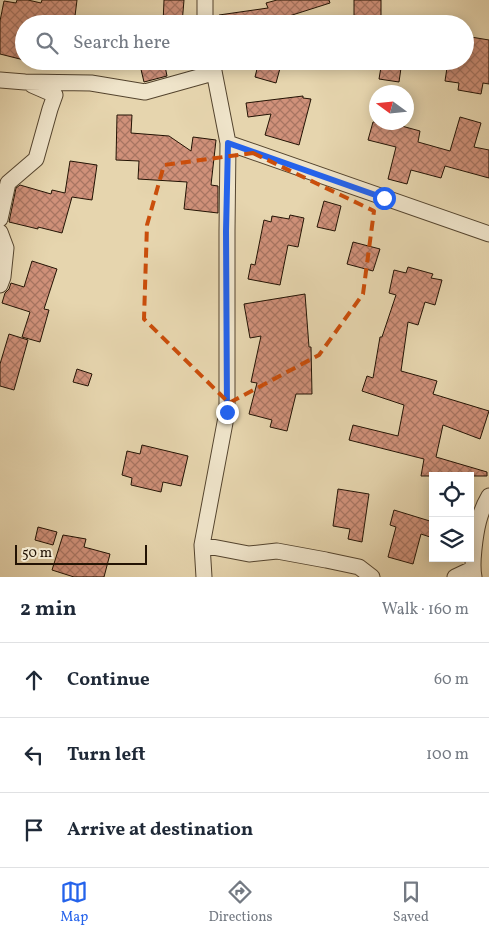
<!DOCTYPE html>
<meta charset="utf-8">
<style>
body{margin:0;font-family:Vollkorn,serif;background:#f2f2f3;color:#1f2937}
.controls{position:absolute;right:15px;bottom:15px;display:grid;overflow:hidden;border-radius:0px;box-shadow:0 2px 12px #0003}
.controls button{width:45px;height:45px;display:grid;place-items:center;padding:0;border:0;border-bottom:1px solid #e0e1e3;background:#fff;color:#1f2937;font:25px sans-serif}
.compass{position:absolute;left:369px;top:85px;width:45px;height:45px;border-radius:50%;background:#fff;box-shadow:0 2px 12px #0003;rotate:285deg}
.scale{position:absolute;left:15px;bottom:12px;width:132px;box-sizing:border-box;padding-left:5px;border:2px solid #231304;border-top:0;font-size:14px;line-height:18px;white-space:nowrap;color:#231304;-webkit-text-stroke:4px #efe4ca;paint-order:stroke}
.stop{position:absolute;width:15px;height:15px;margin:-11px;border:4px solid #2563eb;border-radius:50%;background:#fff}
.stop.end{background:#2563eb;border-color:#fff;box-shadow:0 1px 5px #0008}
.list{margin:0;padding:0;list-style:none}
h2{display:flex;justify-content:space-between;align-items:center;height:65px;margin:0;padding:0 20px;font-size:21px}
h2 small{font-size:16px;font-weight:400;color:#747a83}
.list li{display:grid;grid-template-columns:32px 1fr auto;gap:15px;align-items:center;box-sizing:border-box;height:75px;padding:0 20px;border-top:1px solid #e0e1e3}
.list b{display:block;font-size:19px;white-space:nowrap}
.list em{font-size:16px;font-style:normal;color:#747a83}
.icon{flex:none;width:28px;height:28px;fill:none;stroke:currentColor;stroke-width:2;stroke-linecap:round;stroke-linejoin:round}
.map{position:relative;flex:none;width:489px;height:577px;overflow:hidden}
.search{position:absolute;background:#fff;box-shadow:0 2px 12px #0003;left:15px;right:15px;top:15px;height:55px;display:flex;align-items:center;gap:12px;box-sizing:border-box;padding:0 18px;border-radius:28px;color:#747a83;font-size:19px}
.sheet{height:290px;background:#fff}
nav{display:flex;justify-content:space-around;align-items:center;box-sizing:border-box;height:70px;border-top:1px solid #e0e1e3;background:#fff;font-size:14px;color:#747a83}
nav a{display:grid;justify-items:center;gap:2px}
nav .on{color:#2563eb}
.map>svg:first-child{display:block}
</style>
<div class="map">
<svg width="489" height="577" viewBox="0 0 489 577">
<defs>
<pattern id="building-cross-hatch" width="8" height="8" patternUnits="userSpaceOnUse" patternTransform="scale(1.25)"><rect width="8" height="8" fill="#d0917a"/><path d="M0 0l8 8M0 8l8-8" fill="none" stroke="#a87562"/></pattern>
</defs>
<rect width="100%" height="100%" fill="#e6d5ae"/>
<filter id="stains"><feTurbulence type="fractalNoise" baseFrequency=".004" numOctaves="4"/><feColorMatrix values="0 0 0 0 .2 0 0 0 0 .09 0 0 0 0 .02 0 0 0 .5 -.17"/></filter>
<radialGradient id="worn" r=".72"><stop offset=".6" stop-color="#630" stop-opacity="0"/><stop offset="1" stop-color="#630" stop-opacity=".3"/></radialGradient>
<path fill="url(#building-cross-hatch)" stroke="#231304" d="M 17,0 L 28,0 L 41,3 L 42,0 L 77,0 L 74,24 L 24,24 L 24,60 L 0,54 L 0,21 L 4,1 L 16,3 Z
M 164,0 L 184,0 L 182,24 L 163,24 Z
M 277,0 L 329,0 L 330,3 L 264,24 L 219,24 L 219,15 L 268,8 L 266,3 Z
M 354,0 L 381,0 L 381,17 L 354,17 Z
M 465,36 L 489,40 L 489,84 L 483,83 L 481,94 L 458,90 L 459,83 L 445,81 L 448,61 L 465,61 Z
M 139,61 L 164,61 L 167,76 L 144,82 Z
M 259,61 L 282,61 L 276,83 L 255,77 Z
M 382,61 L 402,61 L 399,82 L 379,79 Z
M 303,96 L 303,98 L 311,99 L 299,145 L 265,135 L 271,114 L 248,117 L 246,103 Z
M 117,115 L 132,115 L 131,133 L 169,136 L 191,151 L 193,137 L 216,140 L 211,185 L 218,186 L 218,213 L 184,209 L 187,182 L 138,179 L 139,161 L 116,160 Z
M 460,117 L 481,123 L 474,147 L 489,150 L 489,178 L 445,166 L 441,178 L 411,170 L 407,184 L 388,179 L 396,147 L 368,140 L 373,122 L 399,122 L 398,125 L 420,131 L 418,142 L 450,151 Z
M 70,161 L 97,165 L 92,200 L 72,197 L 62,233 L 38,227 L 38,229 L 9,222 L 16,188 L 20,185 L 51,194 L 52,190 L 65,193 Z
M 324,201 L 341,206 L 335,231 L 317,227 Z
M 290,215 L 304,218 L 298,247 L 288,245 L 280,285 L 248,279 L 251,264 L 255,265 L 264,220 L 271,222 L 272,216 L 289,219 Z
M 353,242 L 380,249 L 373,271 L 347,264 Z
M 32,261 L 57,269 L 44,309 L 49,310 L 40,342 L 22,337 L 30,312 L 2,303 L 5,293 L 9,289 L 11,283 L 24,287 Z
M 408,267 L 433,274 L 431,278 L 442,280 L 435,305 L 425,302 L 418,325 L 408,322 L 401,371 L 437,381 L 433,394 L 489,411 L 480,439 L 443,425 L 436,457 L 487,472 L 487,476 L 421,476 L 424,459 L 349,440 L 353,425 L 398,436 L 404,405 L 362,391 L 367,376 L 373,378 L 380,337 L 382,337 L 396,295 L 389,293 L 394,270 L 406,273 Z
M 305,294 L 309,347 L 311,347 L 312,394 L 296,394 L 287,431 L 270,427 L 272,420 L 249,414 L 257,383 L 251,382 L 261,336 L 250,338 L 244,304 Z
M 9,334 L 28,340 L 14,390 L 0,386 L 0,364 Z
M 77,369 L 92,374 L 88,386 L 73,382 Z
M 142,445 L 188,456 L 181,486 L 163,482 L 161,492 L 131,485 L 132,478 L 122,475 L 127,451 L 140,454 Z
M 338,489 L 369,494 L 362,542 L 348,539 L 350,529 L 333,526 Z
M 394,510 L 433,522 L 433,538 L 421,534 L 413,564 L 388,557 L 396,527 L 390,525 Z
M 38,527 L 57,532 L 53,545 L 35,540 Z
M 63,535 L 86,539 L 84,547 L 110,554 L 104,577 L 74,577 L 52,570 Z"/>
<g fill="none" stroke-linecap="round" stroke-linejoin="round">
<g stroke="#54442e" stroke-width="17">
<path id="street" d="M 205,0 L 205,24
M 0,80 L 25,82 L 91,83 L 145,92 L 213,73
M 228,143 L 489,234
M 0,219 L 8,183 L 36,159 L 50,109 L 55,95 L 32,85
M 0,232 L 6,248 L 3,277 L 0,285
M 202,545 L 249,554 L 277,551 L 326,560 L 359,567 L 372,577
M 204,577 L 202,545 L 227,412 L 227,231 L 228,143 L 212,61
M 455,577 L 472,569
M 474,577 C 472,567 473,559 474,549 C 476,530 479,513 489,496"/>
</g>
<use href="#street" stroke="#efe4ca" stroke-width="15"/>
</g>
<g fill="none" stroke-linecap="round" stroke-linejoin="round">
<path stroke="#2563eb" stroke-width="6" d="M 227,412 L 226,231 L 228,143 L 384,198"/>
</g>
<path fill="none" stroke="#ca4e0b" stroke-width="4" stroke-dasharray="10 6" stroke-linejoin="round" d="M 253,153 L 374,211 L 363,294 L 319,355 L 229,403 L 144,319 L 147,225 L 164,165 Z"/>
<rect width="100%" height="100%" filter="url(#stains)"/>
<rect width="100%" height="100%" fill="url(#worn)"/>
</svg>
<div class="controls">
<button><svg class="icon" aria-label="locate" viewBox="0 0 24 24"><circle cx="12" cy="12" r="6"/><path d="M12 2v4M12 18v4M2 12h4M18 12h4"/></svg></button>
<button><svg class="icon" aria-label="layers" viewBox="0 0 24 24"><path d="M12 4l9 5-9 5-9-5zM3 14l9 5 9-5"/></svg></button>
</div>
<svg class="compass" viewBox="-18 -18 36 36"><path d="M0-13l5 13h-10z" fill="#e53935"/><path d="M0 13l5-13h-10z" fill="#747a83"/></svg>
<div class="scale">50 m</div>
<div class="stop" style="left:384px;top:198px"></div>
<div class="stop end" style="left:227px;top:412px"></div>
<div class="search"><svg class="icon" aria-label="search" viewBox="0 0 24 24"><circle cx="10" cy="10" r="6"/><path d="M15 15l6 6"/></svg>Search here</div>
</div>
<section class="sheet">
<h2>2 min<small>Walk · 160 m</small></h2>
<ul class="list">
<li><svg class="icon" aria-label="ahead" viewBox="0 0 24 24"><path d="M12 20V5M6 11l6-6 6 6"/></svg><div><b>Continue</b></div><em>60 m</em></li>
<li><svg class="icon" aria-label="left" viewBox="0 0 24 24"><path d="M17 20v-9H6M10 6l-5 5 5 5"/></svg><div><b>Turn left</b></div><em>100 m</em></li>
<li><svg class="icon" aria-label="arrive" viewBox="0 0 24 24"><path d="M6 21V4h12l-3 4 3 4H6"/></svg><div><b>Arrive at destination</b></div></li>
</ul>
</section>
<nav>
<a class="on"><svg class="icon" aria-label="map" viewBox="0 0 24 24"><path d="M3 6l6-2 6 2 6-2v14l-6 2-6-2-6 2zM9 4v14M15 6v14"/></svg>Map</a>
<a><svg class="icon" aria-label="directions" viewBox="0 0 24 24"><path d="M12 3l9 9-9 9-9-9zM9 14v-3h6M13 9l2 2-2 2"/></svg>Directions</a>
<a><svg class="icon" aria-label="saved" viewBox="0 0 24 24"><path d="M7 4h10v16l-5-4-5 4z"/></svg>Saved</a>
</nav>
